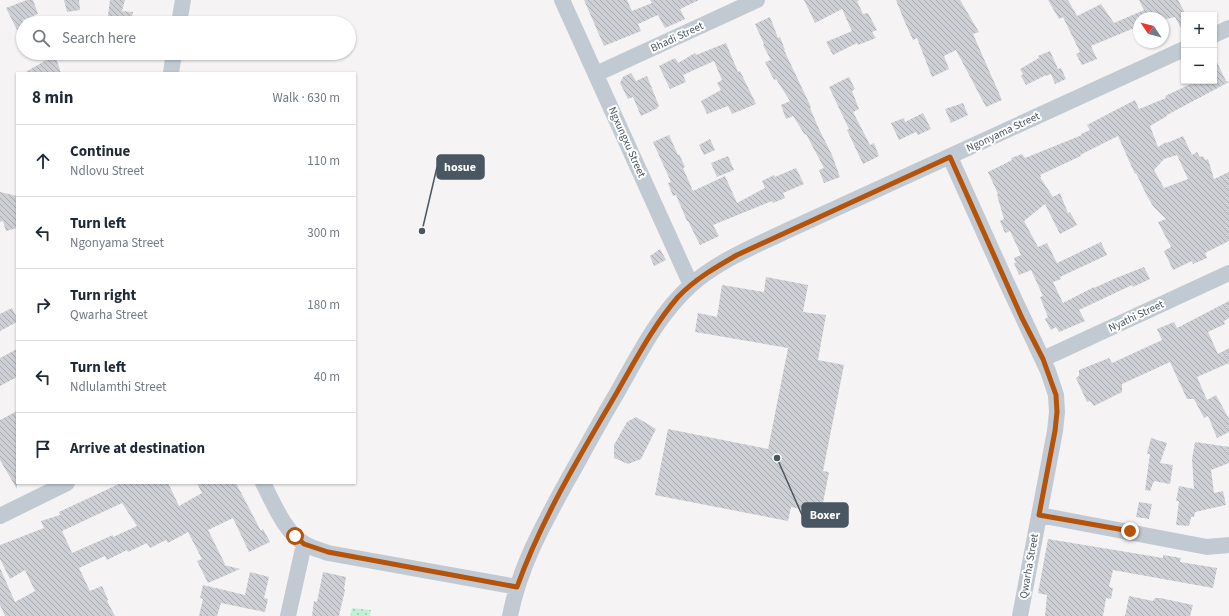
<!DOCTYPE html>
<meta charset="utf-8">
<style>
body{margin:0;font-family:"Source Sans 3",sans-serif;background:#f6f6f7;color:#1f2937}
.controls{position:absolute;right:12px;top:12px;display:grid;overflow:hidden;border-radius:0px;box-shadow:0 1px 3px #0004}
.controls button{width:36px;height:36px;display:grid;place-items:center;padding:0;border:0;border-bottom:1px solid #e0e1e3;background:#fff;color:#1f2937;font:20px sans-serif}
.compass{position:absolute;left:1133px;top:12px;width:36px;height:36px;border-radius:50%;background:#fff;box-shadow:0 1px 3px #0004;rotate:305deg}
.stop{position:absolute;width:12px;height:12px;margin:-9px;border:3px solid #b45309;border-radius:50%;background:#fff}
.stop.end{background:#b45309;border-color:#fff;box-shadow:0 1px 4px #0008}
.list{margin:0;padding:0;list-style:none}
h2{display:flex;justify-content:space-between;align-items:center;height:52px;margin:0;padding:0 16px;font-size:17px}
h2 small{font-size:13px;font-weight:400;color:#747a83}
.list li{display:grid;grid-template-columns:26px 1fr auto;gap:12px;align-items:center;box-sizing:border-box;height:72px;padding:0 16px;border-top:1px solid #e0e1e3}
.list b{display:block;font-size:15px;white-space:nowrap}
.list p{margin:0;font-size:13px;white-space:nowrap;color:#747a83}
.list em{font-size:13px;font-style:normal;color:#747a83}
.icon{flex:none;width:22px;height:22px;fill:none;stroke:currentColor;stroke-width:2;stroke-linecap:round;stroke-linejoin:round}
.map{position:relative;flex:none;width:1229px;height:616px;overflow:hidden}
.search{position:absolute;background:#fff;box-shadow:0 1px 3px #0004;left:16px;top:16px;width:340px;height:44px;display:flex;align-items:center;gap:10px;box-sizing:border-box;padding:0 14px;border-radius:22px;color:#747a83;font-size:15px}
.panel{position:absolute;background:#fff;box-shadow:0 1px 3px #0004;left:16px;top:72px;width:340px;height:412px;border-radius:0px}
.map>svg:first-child{display:block}
</style>
<div class="map">
<svg width="1229" height="616" viewBox="0 0 1229 616">
<defs>
<pattern id="park-dots" width="8" height="8" patternUnits="userSpaceOnUse"><rect width="8" height="8" fill="#c3f1d5"/><path d="M2 2h.1M6 6h.1" fill="none" stroke="#a0c6b0" stroke-width="1.8" stroke-linecap="round"/></pattern>
<pattern id="building-back-hatch" width="6" height="6" patternUnits="userSpaceOnUse"><rect width="6" height="6" fill="#cdcfd5"/><path d="M-1 5l2 2M0 0l6 6M5-1l2 2" fill="none" stroke="#a8abb0"/></pattern>
</defs>
<rect width="100%" height="100%" fill="#f5f3f3"/>
<path fill="url(#park-dots)" d="M 352,608 L 371,610 L 370,616 L 350,616 Z"/>
<path fill="url(#building-back-hatch)" fill-rule="evenodd" d="M 27,0 L 33,0 L 38,14 L 23,20 L 23,42 L 6,8 Z
M 64,0 L 79,0 L 80,10 L 67,12 Z
M 110,0 L 125,0 L 122,11 L 133,12 L 131,23 L 107,23 Z
M 584,0 L 627,0 L 632,11 L 652,3 L 650,0 L 699,0 L 680,9 L 685,19 L 665,28 L 658,15 L 638,24 L 641,31 L 604,46 Z
M 804,0 L 859,0 L 857,1 L 863,14 L 868,13 L 877,30 L 872,32 L 876,38 L 858,45 L 857,43 L 833,55 L 826,42 L 852,31 L 842,9 L 815,23 Z
M 896,0 L 960,0 L 979,32 L 973,34 L 1002,100 L 986,107 L 956,50 L 944,56 L 949,69 L 932,77 L 917,38 L 913,40 L 904,20 Z
M 1048,0 L 1068,0 L 1077,16 L 1101,4 L 1114,23 L 1144,10 L 1139,0 L 1178,0 L 1184,11 L 1184,34 L 1175,17 L 1163,20 L 1163,18 L 1139,18 L 1139,26 L 1091,46 L 1097,59 L 1082,65 L 1076,54 L 1080,52 L 1063,17 L 1059,19 Z
M 770,17 L 778,38 L 780,37 L 785,50 L 784,50 L 811,107 L 810,108 L 819,129 L 832,155 L 840,177 L 824,183 L 819,170 L 824,168 L 806,134 L 805,135 L 793,116 L 786,119 L 781,105 L 790,101 L 776,79 L 774,80 L 765,62 L 771,60 L 763,45 L 764,44 L 755,24 Z
M 726,43 L 738,72 L 740,71 L 756,104 L 732,114 L 728,106 L 707,114 L 701,101 L 721,90 L 717,83 L 722,80 L 714,61 L 683,75 L 686,82 L 670,89 L 659,66 L 675,58 L 678,63 L 695,53 L 696,55 Z
M 1050,51 L 1058,69 L 1061,68 L 1066,79 L 1055,84 L 1051,74 L 1046,76 L 1046,75 L 1026,85 L 1021,76 L 1023,74 L 1020,69 L 1039,58 L 1038,56 Z
M 55,55 L 61,73 L 24,73 Z
M 1214,56 L 1226,81 L 1229,82 L 1167,115 L 1167,116 L 1150,126 L 1158,147 L 1166,142 L 1167,143 L 1183,136 L 1192,155 L 1197,152 L 1200,157 L 1203,156 L 1205,160 L 1208,159 L 1214,179 L 1229,172 L 1229,241 L 1205,253 L 1207,258 L 1193,264 L 1192,261 L 1173,270 L 1164,251 L 1171,247 L 1158,222 L 1166,219 L 1153,206 L 1147,196 L 1136,173 L 1135,174 L 1118,136 L 1080,155 L 1081,156 L 1040,175 L 1041,177 L 1040,177 L 1053,197 L 1060,193 L 1068,213 L 1070,212 L 1077,225 L 1060,234 L 1045,204 L 1024,221 L 1038,247 L 1047,243 L 1057,263 L 1101,242 L 1107,255 L 1060,277 L 1061,279 L 1053,282 L 1063,303 L 1094,287 L 1094,288 L 1116,278 L 1144,267 L 1150,279 L 1133,287 L 1132,285 L 1079,310 L 1085,321 L 1059,332 L 1056,327 L 1051,330 L 1045,319 L 1048,317 L 1040,297 L 1043,296 L 1031,270 L 1019,275 L 1014,263 L 1016,263 L 1014,258 L 1021,255 L 1010,231 L 1005,233 L 1000,221 L 1004,219 L 997,195 L 998,194 L 988,172 L 1012,160 L 1011,158 L 1022,154 L 1025,158 L 1082,135 L 1081,134 L 1090,130 L 1087,125 L 1135,100 L 1139,109 L 1166,98 L 1165,96 L 1197,81 L 1214,81 ZM 1177,155 L 1188,179 L 1164,188 L 1154,170 L 1164,159 Z
M 631,73 L 636,81 L 647,76 L 659,106 L 657,107 L 658,108 L 641,116 L 633,97 L 628,99 L 620,83 L 623,77 Z
M 849,77 L 855,89 L 852,91 L 859,109 L 853,112 L 870,145 L 874,143 L 879,156 L 863,164 L 847,130 L 849,129 L 829,87 Z
M 963,103 L 968,115 L 951,123 L 945,109 Z
M 923,113 L 931,129 L 918,135 L 916,132 L 899,140 L 891,123 L 904,118 L 905,122 Z
M 669,135 L 678,155 L 679,154 L 685,167 L 683,168 L 693,191 L 725,176 L 737,203 L 765,188 L 762,181 L 774,175 L 775,177 L 796,168 L 804,184 L 783,193 L 785,198 L 773,203 L 772,201 L 713,225 L 719,236 L 700,245 L 688,221 L 687,221 L 676,195 L 673,196 L 668,183 L 671,182 L 653,142 Z
M 710,139 L 715,150 L 704,155 L 699,145 Z
M 728,156 L 734,170 L 717,177 L 711,163 Z
M 0,192 L 17,196 L 17,228 L 6,231 L 3,221 L 0,222 Z
M 660,249 L 666,260 L 654,266 L 650,256 Z
M 766,277 L 808,285 L 803,312 L 826,315 L 818,360 L 844,365 L 823,471 L 829,472 L 821,513 L 791,507 L 788,521 L 655,495 L 668,429 L 768,449 L 788,348 L 695,332 L 698,313 L 717,317 L 722,285 L 764,292 Z
M 1229,301 L 1229,318 L 1224,321 L 1225,324 L 1208,332 L 1218,354 L 1229,348 L 1229,363 L 1197,377 L 1207,400 L 1216,395 L 1229,419 L 1229,432 L 1217,438 L 1208,416 L 1204,418 L 1194,399 L 1187,399 L 1170,362 L 1122,384 L 1122,392 L 1094,406 L 1090,401 L 1087,402 L 1076,378 L 1079,376 L 1079,370 L 1109,358 L 1112,363 L 1162,340 L 1157,329 L 1174,322 L 1177,328 Z
M 12,308 L 17,318 L 17,322 L 0,331 L 0,314 Z
M 17,349 L 17,377 L 0,386 L 0,358 Z
M 17,411 L 17,489 L 0,460 L 0,420 Z
M 636,417 L 656,429 L 641,459 L 628,464 L 614,458 L 614,445 L 627,422 Z
M 1151,438 L 1167,443 L 1160,463 L 1173,465 L 1170,484 L 1154,481 L 1150,491 L 1145,490 L 1150,454 L 1147,454 Z
M 1195,442 L 1229,447 L 1229,463 L 1211,470 L 1214,493 L 1223,491 L 1226,505 L 1195,512 L 1194,517 L 1191,517 L 1189,526 L 1176,525 L 1179,501 L 1176,501 L 1179,486 L 1194,489 L 1192,459 Z
M 121,483 L 168,483 L 179,506 L 202,493 L 197,483 L 236,483 L 261,531 L 263,529 L 270,542 L 249,552 L 233,518 L 208,530 L 225,564 L 224,565 L 240,569 L 208,583 L 197,561 L 202,559 L 188,532 L 168,543 L 166,540 L 150,548 L 147,543 L 128,552 L 127,550 L 107,560 L 105,556 L 79,568 L 90,591 L 102,586 L 108,600 L 107,601 L 115,616 L 5,616 L 0,605 L 0,568 L 15,602 L 35,591 L 25,570 L 10,579 L 0,559 L 0,545 L 44,528 L 41,521 L 60,515 L 59,512 ZM 122,503 L 137,526 L 113,537 L 113,535 L 72,553 L 62,531 Z
M 1139,502 L 1152,504 L 1149,519 L 1136,517 Z
M 1048,539 L 1163,558 L 1163,555 L 1181,558 L 1180,562 L 1217,568 L 1213,588 L 1113,570 L 1109,587 L 1113,588 L 1111,599 L 1106,598 L 1103,616 L 1045,616 L 1047,595 L 1038,593 Z
M 250,572 L 269,577 L 264,598 L 268,599 L 265,612 L 221,603 L 217,616 L 199,616 L 203,599 L 200,598 L 203,585 L 245,595 Z
M 323,572 L 346,577 L 344,589 L 345,590 L 339,616 L 312,616 L 314,601 L 317,602 Z
M 1129,596 L 1153,601 L 1155,598 L 1160,598 L 1193,605 L 1190,616 L 1125,616 Z"/>
<g fill="none" stroke-linecap="round" stroke-linejoin="round">
<path stroke="#c1cad2" stroke-width="16" d="M 562,0 L 691,285
M 179,23 L 183,0
M 1214,35 L 1229,28
M 171,73 L 174,53
M 596,74 L 757,0
M 950,157 L 1004,277 L 1048,371 L 1056,395 L 1057,412 L 1055,431 L 1020,616
M 1043,359 L 1229,273
M 263,483 C 273,502 285,533 305,544 C 312,548 320,550 328,553 L 517,587
M 1039,515 L 1207,547 L 1229,545
M 0,516 L 67,483
M 288,616 L 304,544
M 510,616 C 519,568 543,525 566,483 C 583,453 599,423 617,393 C 638,356 658,315 690,286 C 716,262 751,248 782,233 L 1184,49"/>
</g>
<g fill="none" stroke-linecap="round" stroke-linejoin="round">
<path stroke="#b45309" stroke-width="5" d="M 295,536 L 304,544 L 328,552 L 517,587 C 541,520 580,455 616,394 C 635,361 653,326 678,297 C 695,279 716,267 737,255 L 950,157 L 1022,318 L 1043,359 L 1056,395 L 1057,412 L 1055,431 L 1039,515 L 1130,531"/>
</g>
<g text-anchor="middle" dominant-baseline="central" stroke-width="4" stroke-linejoin="round" paint-order="stroke">
<g font-size="11" fill="#4a5661" stroke="#fff">
<text transform="translate(677 37) rotate(-25)">Bhadi Street</text>
<text transform="translate(1003 132) rotate(-25)">Ngonyama Street</text>
<text transform="translate(627 142) rotate(66)">Ngxungxu Street</text>
<text transform="translate(1136 316) rotate(-25)">Nyathi Street</text>
<text transform="translate(1029 566) rotate(-80)">Qwarha Street</text>
</g>
</g>
<path fill="none" stroke="#4a5661" stroke-width="1.5" d="M422 231L437 167M777 458L802 515"/>
<g fill="#4a5661" stroke="#fff" stroke-width="1.5">
<circle cx="422" cy="231" r="4"/>
<circle cx="777" cy="458" r="4"/>
</g>
<g fill="#4a5661" stroke="#4a5661" stroke-width="1.5">
<rect x="437" y="155" width="47" height="24" rx="4"/>
<rect x="802" y="503" width="46" height="24" rx="4"/>
</g>
<g font-size="12" text-anchor="middle" font-weight="bold" fill="#fff">
<text x="460" y="171">hosue</text>
<text x="825" y="519">Boxer</text>
</g>
</svg>
<div class="controls">
<button>+</button>
<button>−</button>
</div>
<svg class="compass" viewBox="-18 -18 36 36"><path d="M0-13l5 13h-10z" fill="#e53935"/><path d="M0 13l5-13h-10z" fill="#747a83"/></svg>
<div class="stop" style="left:295px;top:536px"></div>
<div class="stop end" style="left:1130px;top:531px"></div>
<div class="search"><svg class="icon" aria-label="search" viewBox="0 0 24 24"><circle cx="10" cy="10" r="6"/><path d="M15 15l6 6"/></svg>Search here</div>
<section class="panel">
<h2>8 min<small>Walk · 630 m</small></h2>
<ul class="list">
<li><svg class="icon" aria-label="ahead" viewBox="0 0 24 24"><path d="M12 20V5M6 11l6-6 6 6"/></svg><div><b>Continue</b><p>Ndlovu Street</p></div><em>110 m</em></li>
<li><svg class="icon" aria-label="left" viewBox="0 0 24 24"><path d="M17 20v-9H6M10 6l-5 5 5 5"/></svg><div><b>Turn left</b><p>Ngonyama Street</p></div><em>300 m</em></li>
<li><svg class="icon" aria-label="right" viewBox="0 0 24 24"><path d="M7 20v-9h11M14 6l5 5-5 5"/></svg><div><b>Turn right</b><p>Qwarha Street</p></div><em>180 m</em></li>
<li><svg class="icon" aria-label="left" viewBox="0 0 24 24"><path d="M17 20v-9H6M10 6l-5 5 5 5"/></svg><div><b>Turn left</b><p>Ndlulamthi Street</p></div><em>40 m</em></li>
<li><svg class="icon" aria-label="arrive" viewBox="0 0 24 24"><path d="M6 21V4h12l-3 4 3 4H6"/></svg><div><b>Arrive at destination</b></div></li>
</ul>
</section>
</div>
